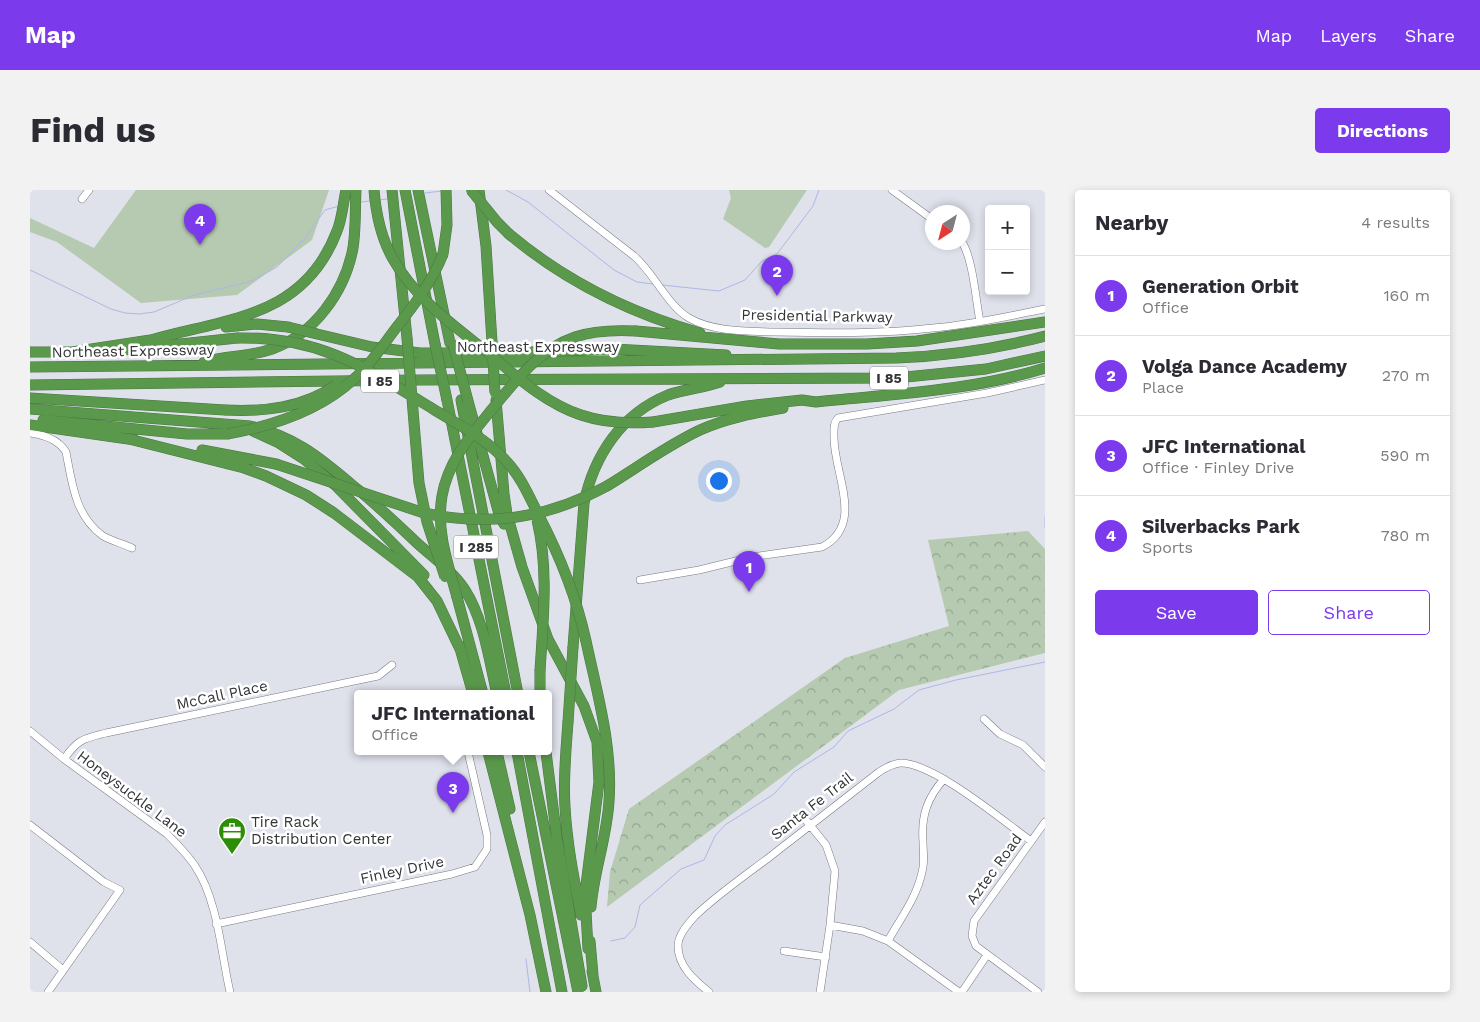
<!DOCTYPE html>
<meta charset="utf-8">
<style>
body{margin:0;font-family:"Work Sans",sans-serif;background:#f2f2f3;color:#2b2b33}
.controls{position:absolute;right:15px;top:15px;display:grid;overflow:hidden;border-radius:5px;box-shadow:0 2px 8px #0003}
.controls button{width:45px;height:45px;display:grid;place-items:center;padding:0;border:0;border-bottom:1px solid #e1e1e2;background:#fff;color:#2b2b33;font:25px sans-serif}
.compass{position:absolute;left:895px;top:15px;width:45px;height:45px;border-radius:50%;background:#fff;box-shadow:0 2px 8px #0003;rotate:216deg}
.you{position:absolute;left:688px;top:290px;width:18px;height:18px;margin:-12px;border:4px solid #fff;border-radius:50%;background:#1a73e8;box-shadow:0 0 0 8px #1a73e833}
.badge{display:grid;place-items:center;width:32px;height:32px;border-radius:50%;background:#7c3aed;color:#fff;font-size:16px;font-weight:700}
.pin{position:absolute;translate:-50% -41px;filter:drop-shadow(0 1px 2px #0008)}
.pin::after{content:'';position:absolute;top:26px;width:18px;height:15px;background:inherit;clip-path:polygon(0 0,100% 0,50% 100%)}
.popup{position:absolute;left:324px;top:500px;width:198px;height:65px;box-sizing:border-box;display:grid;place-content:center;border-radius:5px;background:#fff;filter:drop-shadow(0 1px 4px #0005);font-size:16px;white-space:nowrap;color:#7c7c81}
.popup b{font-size:19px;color:#2b2b33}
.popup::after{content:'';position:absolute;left:50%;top:100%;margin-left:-10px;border:10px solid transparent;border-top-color:#fff}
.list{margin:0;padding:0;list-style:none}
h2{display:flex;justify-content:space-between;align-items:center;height:65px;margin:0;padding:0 20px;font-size:21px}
h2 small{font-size:16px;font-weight:400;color:#7c7c81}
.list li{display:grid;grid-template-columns:32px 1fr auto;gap:15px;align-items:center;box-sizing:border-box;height:80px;padding:0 20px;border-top:1px solid #e1e1e2}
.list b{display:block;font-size:19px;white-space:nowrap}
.list p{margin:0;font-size:16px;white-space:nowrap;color:#7c7c81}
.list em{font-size:16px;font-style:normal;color:#7c7c81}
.actions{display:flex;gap:10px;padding:15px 20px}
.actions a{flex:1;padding:11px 0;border:1px solid #7c3aed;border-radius:5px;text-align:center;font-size:18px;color:#7c3aed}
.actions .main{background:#7c3aed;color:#fff}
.map{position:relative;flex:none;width:1015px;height:802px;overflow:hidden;border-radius:5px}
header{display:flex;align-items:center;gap:30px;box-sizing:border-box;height:70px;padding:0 25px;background:#7c3aed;color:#fff}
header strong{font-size:24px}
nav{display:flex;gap:28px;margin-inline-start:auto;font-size:18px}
.intro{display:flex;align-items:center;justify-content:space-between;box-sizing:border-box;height:120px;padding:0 30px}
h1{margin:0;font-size:35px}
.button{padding:12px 22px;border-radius:5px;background:#7c3aed;color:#fff;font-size:18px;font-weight:700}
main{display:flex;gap:30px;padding:0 30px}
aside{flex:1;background:#fff;border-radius:5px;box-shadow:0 2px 8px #0003}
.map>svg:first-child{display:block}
</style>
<header>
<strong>Map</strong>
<nav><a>Map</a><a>Layers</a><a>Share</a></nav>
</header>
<div class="intro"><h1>Find us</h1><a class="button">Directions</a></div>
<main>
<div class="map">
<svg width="1015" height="802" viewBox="0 0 1015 802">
<defs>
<pattern id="forest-crowns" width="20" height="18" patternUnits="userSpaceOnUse" patternTransform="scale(1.25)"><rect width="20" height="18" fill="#b5cab0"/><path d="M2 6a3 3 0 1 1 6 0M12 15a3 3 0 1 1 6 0" fill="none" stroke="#94a590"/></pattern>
</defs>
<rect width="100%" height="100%" fill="#dfe1eb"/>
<path fill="url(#forest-crowns)" d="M 998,341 L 1015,359 L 1015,463 L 869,500 L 577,717 L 580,682 L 599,619 L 815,468 L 919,436 L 898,350 Z"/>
<path fill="#b5cab0" d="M 106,0 L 299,0 L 282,50 L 207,105 L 111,113 L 27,52 L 0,42 L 0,28 L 64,58 Z
M 699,0 L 777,0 L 739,57 L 735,58 L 693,29 L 701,8 Z"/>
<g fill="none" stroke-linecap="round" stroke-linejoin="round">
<path stroke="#aeb7e6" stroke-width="1" d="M 476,0 L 498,12 L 584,80 L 607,92 L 623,94
M 395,3 L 412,1
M 349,10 L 357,9
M 331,12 L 340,11
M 0,80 L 81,119 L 95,123 L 109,124 L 124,122 L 164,105 L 222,91 L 247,77 L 275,48 L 295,20 L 309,16
M 632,95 L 689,101 L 715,90 L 732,71 L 747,64 L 783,16 L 789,0
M 1015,327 L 1015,337
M 581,751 L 595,748 L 605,737 L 610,715 L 651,679 L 674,670 L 685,646 L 695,635 L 744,604 L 764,582 L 804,557 L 818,541 L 864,519 L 889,500 L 926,490 L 1015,472
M 496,769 L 500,802"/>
<g stroke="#777982" stroke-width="8">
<path id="minor" d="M 519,0 L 604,66 C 624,83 637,115 659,128 C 683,142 717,141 744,142 C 797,143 851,144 903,138 C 941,135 978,126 1015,119
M 862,0 L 902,29
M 52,9 L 59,0
M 932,52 C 943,69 946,111 950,132
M 0,243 C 14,245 28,249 36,262 C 42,293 45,326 73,346 C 82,351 93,354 102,358
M 610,390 L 669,380 L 722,367 L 792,357 C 836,334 803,283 804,246 C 804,240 803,233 808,228 L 957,203 L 1015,190
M 954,529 L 970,544 L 993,555 L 1015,577
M 0,541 L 34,569 L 137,644 C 147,654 157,664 165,676 C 188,710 191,763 200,802
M 34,569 C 48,549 53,549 76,543 L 348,486 L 362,475
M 775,629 L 796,655 L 805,681 L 800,735 L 790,802
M 0,635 L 74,692 L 90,700 L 18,802
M 186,734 L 422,684 L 445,677 L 457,659 L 457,645 L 438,562
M 800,735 L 833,741 L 858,751 L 929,802
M 858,751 C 870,729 887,707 892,682 C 895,672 893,662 893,652 C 891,626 897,608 914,589
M 0,752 L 33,780
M 754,761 L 796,767
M 679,802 C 664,790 648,776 648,756 C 648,745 658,734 665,726 C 687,705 713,687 737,669 C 774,640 812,611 849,582 C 855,578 862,574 870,573 C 903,572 973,631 1001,651
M 932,802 L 957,765
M 1008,802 L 946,756 L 942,746 L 944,731 L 1015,632"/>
</g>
<g stroke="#4c7644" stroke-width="11">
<path id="highway" d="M 362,0 L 377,148
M 375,0 L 405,154
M 388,0 L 420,153
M 449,0 L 456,56 L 462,152
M 479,44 C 535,91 600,123 670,143
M 413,64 L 417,35 L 416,0
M 196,137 L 227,134 L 258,137
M 606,141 L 749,154 L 837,154 L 887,151 L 1015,132
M 287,144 L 342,157 L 390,163 L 468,163 L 583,159 L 696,165
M 121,150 C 198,128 274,128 307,41 C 312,29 313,14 316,0
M 94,160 L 207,148
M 0,162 L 47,162
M 42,162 L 127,149
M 174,172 C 197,165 220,167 242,159 C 285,144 315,101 323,58 C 326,39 325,19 326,0
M 0,177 L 866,168 C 916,166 966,159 1015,146
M 0,195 L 388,190 L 866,188 L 956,179 L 1015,166
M 0,208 L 195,220
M 417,210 L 476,504
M 431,210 L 488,504
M 466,210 L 474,304 L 477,324 L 492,377 L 518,449 L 554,516 L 567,552 L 569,592 L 555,703 L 558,759
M 438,211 L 469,324 L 474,334
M 0,219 L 220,236 C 263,246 288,266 321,294 C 344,312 365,332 386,352 C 402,367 423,381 435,400 C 454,430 459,470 467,504
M 13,230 L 157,244 L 197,244
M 623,232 L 717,216 L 772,210 L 786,212 C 862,204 941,201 1015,178
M 0,235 L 105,250
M 223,241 L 249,253 L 274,269 L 305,295 L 394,385
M 99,249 L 214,278 L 236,286 L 276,305 L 304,323 L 388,387 L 407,411 L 431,461
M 172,260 L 246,274
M 577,296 C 608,277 638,255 670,240 C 697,228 725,223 753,218
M 427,407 L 453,504
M 556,451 C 567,503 583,557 579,611 C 577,647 564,681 561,717
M 429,455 L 443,504
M 543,457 L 554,313 C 564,266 591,224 638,205 C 655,199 673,198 690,192
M 510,481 L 510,504
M 538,532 C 536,560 533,589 535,617 C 537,654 544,689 551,725
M 458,562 L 500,725 L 516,802
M 467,562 L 480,619
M 487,562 L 532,802
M 499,562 L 548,802
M 516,562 L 527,649 L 552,796
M 560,751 L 563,785
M 562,781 L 566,802"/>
</g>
<use href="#minor" stroke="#fff" stroke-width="7"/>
<use href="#highway" stroke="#5a994b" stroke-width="10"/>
<g stroke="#4c7644" stroke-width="11" stroke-linecap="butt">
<path id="highway-bridge" d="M 344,0 C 346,24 351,48 363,69 C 385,108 423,135 457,162 C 486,186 515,213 551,225 C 575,233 599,234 623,232
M 441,0 L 467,32 L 479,44
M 258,137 L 287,144
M 207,148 C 290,146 336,178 403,219 C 429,235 457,249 477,272 C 491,287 499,306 508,324 C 530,366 546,405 556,451
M 377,148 L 389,293 L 397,332 L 415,387
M 462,152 L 465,203
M 405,154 L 417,210
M 423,154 L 438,211
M 195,220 C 234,222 273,218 306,195
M 197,244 C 243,236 290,221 325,188 C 341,174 353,155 366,138 C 385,114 402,92 413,64
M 246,274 L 394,323 C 460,337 518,328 577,296
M 507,330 C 519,380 513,430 510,481
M 427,407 C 418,374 406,341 412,306 C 418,271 441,245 463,218 C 486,190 510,159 545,147 C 565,140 586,140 606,141
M 538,532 L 543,457"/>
</g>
<use href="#highway-bridge" stroke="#5a994b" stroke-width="10"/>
</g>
<defs>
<g id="office-pin" transform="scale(1.4375)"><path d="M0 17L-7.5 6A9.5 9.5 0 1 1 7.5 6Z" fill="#2c8e05" stroke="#fff"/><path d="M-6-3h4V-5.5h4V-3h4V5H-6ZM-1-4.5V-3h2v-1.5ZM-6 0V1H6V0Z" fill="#fff"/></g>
</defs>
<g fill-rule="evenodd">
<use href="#office-pin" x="202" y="641"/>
</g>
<g text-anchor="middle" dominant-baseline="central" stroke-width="5" stroke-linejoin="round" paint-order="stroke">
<g fill="#fff" stroke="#707174" stroke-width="1">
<rect x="840" y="176.5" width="38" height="23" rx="4"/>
<rect x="331" y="179.5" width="38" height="23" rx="4"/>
<rect x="423.5" y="345.5" width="45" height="23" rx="4"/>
</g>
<g font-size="14" font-weight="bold" fill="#333438">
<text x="859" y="188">I 85</text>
<text x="350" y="191">I 85</text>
<text x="446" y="357">I 285</text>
</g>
<g font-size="15" fill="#333438" stroke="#fff">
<text transform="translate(787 126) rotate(1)">Presidential Parkway</text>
<text x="508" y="157">Northeast Expressway</text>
<text transform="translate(103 161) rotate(-1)">Northeast Expressway</text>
<text transform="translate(192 505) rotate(-12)">McCall Place</text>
<text transform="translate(102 604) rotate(37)">Honeysuckle Lane</text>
<text transform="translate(782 616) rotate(-38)">Santa Fe Trail</text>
<text transform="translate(964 679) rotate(-54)">Aztec Road</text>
<text transform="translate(372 680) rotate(-12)">Finley Drive</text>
</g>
<g font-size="15" fill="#333438" stroke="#fff" text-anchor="start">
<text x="221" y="632">Tire Rack<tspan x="221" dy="17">Distribution Center</tspan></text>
</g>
</g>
</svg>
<div class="controls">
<button>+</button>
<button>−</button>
</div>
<svg class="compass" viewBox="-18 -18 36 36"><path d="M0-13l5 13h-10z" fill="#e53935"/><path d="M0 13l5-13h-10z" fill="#7c7c81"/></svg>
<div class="you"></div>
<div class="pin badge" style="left:719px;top:402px">1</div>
<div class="pin badge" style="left:747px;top:106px">2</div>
<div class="pin badge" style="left:423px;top:623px">3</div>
<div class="popup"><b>JFC International</b>Office</div>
<div class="pin badge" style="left:170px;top:55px">4</div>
</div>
<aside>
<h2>Nearby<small>4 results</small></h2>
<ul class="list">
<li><span class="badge">1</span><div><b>Generation Orbit</b><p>Office</p></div><em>160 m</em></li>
<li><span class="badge">2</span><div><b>Volga Dance Academy</b><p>Place</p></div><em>270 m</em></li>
<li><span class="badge">3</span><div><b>JFC International</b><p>Office · Finley Drive</p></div><em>590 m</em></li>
<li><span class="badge">4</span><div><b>Silverbacks Park</b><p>Sports</p></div><em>780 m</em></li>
</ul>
<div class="actions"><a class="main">Save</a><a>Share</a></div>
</aside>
</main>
